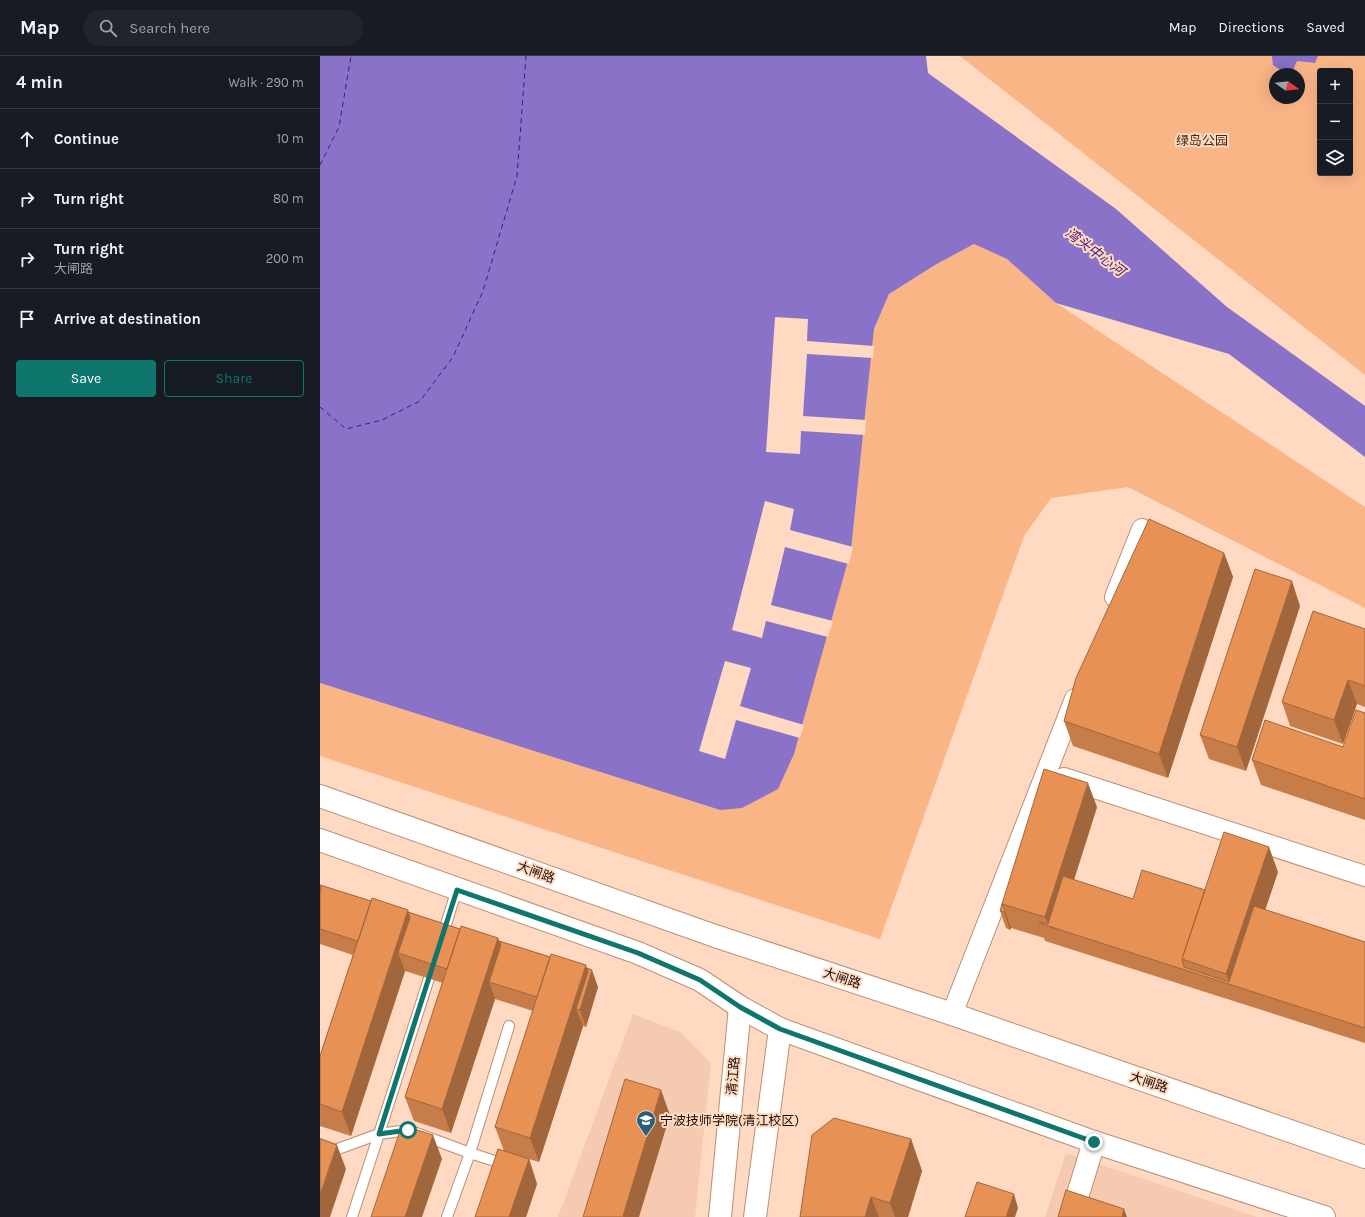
<!DOCTYPE html>
<meta charset="utf-8">
<style>
body{margin:0;font-family:Karla,"Noto Sans SC",sans-serif;background:#20242c;color:#f1f3f6}
.controls{position:absolute;right:12px;top:12px;display:grid;overflow:hidden;border-radius:4px;box-shadow:0 4px 16px #0002}
.controls button{width:36px;height:36px;display:grid;place-items:center;padding:0;border:0;border-bottom:1px solid #363941;background:#171b24;color:#f1f3f6;font:20px sans-serif}
.compass{position:absolute;left:949px;top:12px;width:36px;height:36px;border-radius:50%;background:#171b24;box-shadow:0 4px 16px #0002;rotate:105deg}
.stop{position:absolute;width:12px;height:12px;margin:-9px;border:3px solid #0f766e;border-radius:50%;background:#fff}
.stop.end{background:#0f766e;border-color:#fff;box-shadow:0 1px 4px #0008}
.list{margin:0;padding:0;list-style:none}
h2{display:flex;justify-content:space-between;align-items:center;height:52px;margin:0;padding:0 16px;font-size:17px}
h2 small{font-size:13px;font-weight:400;color:#9ea1a6}
.list li{display:grid;grid-template-columns:26px 1fr auto;gap:12px;align-items:center;box-sizing:border-box;height:60px;padding:0 16px;border-top:1px solid #363941}
.list b{display:block;font-size:15px;white-space:nowrap}
.list p{margin:0;font-size:13px;white-space:nowrap;color:#9ea1a6}
.list em{font-size:13px;font-style:normal;color:#9ea1a6}
.actions{display:flex;gap:8px;padding:12px 16px}
.actions a{flex:1;padding:9px 0;border:1px solid #0f766e;border-radius:4px;text-align:center;font-size:14px;color:#0f766e}
.actions .main{background:#0f766e;color:#fff}
.icon{flex:none;width:22px;height:22px;fill:none;stroke:currentColor;stroke-width:2;stroke-linecap:round;stroke-linejoin:round}
.map{position:relative;flex:none;width:1045px;height:1161px;overflow:hidden}
header{display:flex;align-items:center;gap:24px;box-sizing:border-box;height:56px;padding:0 20px;background:#171b24;border-bottom:1px solid #363941}
header strong{font-size:19px}
nav{display:flex;gap:22px;margin-inline-start:auto;font-size:14px}
.search{width:280px;height:36px;background:#20242c;display:flex;align-items:center;gap:10px;box-sizing:border-box;padding:0 14px;border-radius:22px;color:#9ea1a6;font-size:15px}
main{display:flex}
aside{flex:1;background:#171b24}
.map>svg:first-child{display:block}
</style>
<header>
<strong>Map</strong>
<div class="search"><svg class="icon" aria-label="search" viewBox="0 0 24 24"><circle cx="10" cy="10" r="6"/><path d="M15 15l6 6"/></svg>Search here</div>
<nav><a>Map</a><a>Directions</a><a>Saved</a></nav>
</header>
<main>
<aside>
<h2>4 min<small>Walk · 290 m</small></h2>
<ul class="list">
<li><svg class="icon" aria-label="ahead" viewBox="0 0 24 24"><path d="M12 20V5M6 11l6-6 6 6"/></svg><div><b>Continue</b></div><em>10 m</em></li>
<li><svg class="icon" aria-label="right" viewBox="0 0 24 24"><path d="M7 20v-9h11M14 6l5 5-5 5"/></svg><div><b>Turn right</b></div><em>80 m</em></li>
<li><svg class="icon" aria-label="right" viewBox="0 0 24 24"><path d="M7 20v-9h11M14 6l5 5-5 5"/></svg><div><b>Turn right</b><p>大闸路</p></div><em>200 m</em></li>
<li><svg class="icon" aria-label="arrive" viewBox="0 0 24 24"><path d="M6 21V4h12l-3 4 3 4H6"/></svg><div><b>Arrive at destination</b></div></li>
</ul>
<div class="actions"><a class="main">Save</a><a>Share</a></div>
</aside>
<div class="map">
<svg width="1045" height="1161" viewBox="0 0 1045 1161">
<rect width="100%" height="100%" fill="#ffd9c1"/>
<path fill="#f5cab0" d="M 313,958 L 360,976 L 391,1007 L 375,1161 L 238,1161 Z
M 746,1097 L 937,1161 L 725,1161 Z"/>
<path fill="#fab587" fill-rule="evenodd" d="M 640,0 L 1045,0 L 1045,319 ZM 1000,15 L 1030,15 L 1030,117 L 1000,117 ZM 955,18 L 979,18 L 979,42 L 955,42 Z
M 654,188 L 687,203 L 736,247 L 1045,451 L 1045,552 L 808,431 L 731,442 L 704,480 L 560,883 L 0,700 L 0,627 L 400,754 L 531,494 L 554,273 L 569,238 L 615,209 Z"/>
<path fill="#8972c8" d="M 0,0 L 606,0 L 608,17 L 796,153 L 907,251 L 1045,350 L 1045,401 L 909,298 L 736,247 L 687,203 L 654,188 L 615,209 L 569,238 L 554,273 L 531,494 L 474,698 L 458,733 L 422,752 L 400,754 L 0,627 Z
M 952,0 L 998,0 L 995,7 L 977,5 L 973,14 L 966,18 L 953,9 Z"/>
<path fill="#ffd9c1" d="M 455,261 L 488,263 L 487,285 L 554,290 L 553,302 L 487,298 L 483,360 L 546,364 L 545,379 L 481,375 L 480,398 L 446,396 Z
M 445,445 L 474,453 L 470,474 L 533,491 L 529,508 L 465,491 L 451,549 L 513,565 L 508,581 L 446,565 L 442,582 L 412,574 Z
M 405,605 L 431,612 L 420,650 L 484,669 L 480,682 L 416,664 L 405,703 L 379,695 Z"/>
<g fill="none" stroke-linecap="round" stroke-linejoin="round">
<path stroke="#41187f" stroke-width="1" stroke-dasharray="5 4" stroke-linecap="butt" d="M 0,109 L 19,71 L 31,0
M 0,351 L 26,373 L 62,364 L 100,345 L 133,301 L 163,235 L 197,120 L 206,0"/>
<g stroke="#bb8f73" stroke-width="12">
<path id="lane" d="M 122,881 L 137,833
M 0,1088 L 15,1094 L 59,1078 L 113,910
M 32,1161 L 59,1078 L 88,1074 L 150,1097 L 187,1109
M 127,1161 L 150,1097 L 189,970"/>
</g>
<g stroke="#bb8f73" stroke-width="22">
<path id="street" d="M 795,541 L 822,473
M 744,722 L 1045,820
M 632,958 L 755,643"/>
</g>
<g stroke="#bb8f73" stroke-width="24">
<path id="secondary" d="M 400,1161 L 420,951
M 435,1161 L 460,973
M 751,1161 L 774,1086"/>
</g>
<g stroke="#bb8f73" stroke-width="24">
<path id="primary" d="M 0,740 L 395,880 L 632,958 L 1045,1101
M 0,784 L 318,897 L 380,924 L 420,951 L 460,973 L 774,1086 L 1004,1161"/>
</g>
<use href="#lane" stroke="#fff" stroke-width="10"/>
<use href="#street" stroke="#fff" stroke-width="20"/>
<use href="#secondary" stroke="#fff" stroke-width="22"/>
<use href="#primary" stroke="#fff" stroke-width="22"/>
</g>
<path fill="#c77d49" d="M 904,497 L 913,521 L 848,722 L 753,690 L 744,665 Z
M 980,550 L 926,715 L 889,703 L 880,679 Z
M 1045,573 L 1045,651 L 1037,648 L 1023,688 L 970,670 L 962,646 Z
M 1045,657 L 1045,764 L 941,729 L 932,704 L 1023,691 Z
M 777,751 L 754,824 L 813,843 L 885,834 L 958,816 L 945,854 L 1045,886 L 1045,987 L 725,885 L 724,882 L 691,872 L 690,874 L 686,872 L 680,855 L 682,848 Z
M 0,829 L 51,845 L 88,854 L 88,856 L 140,873 L 178,882 L 179,885 L 267,912 L 278,931 L 266,971 L 263,970 L 219,1106 L 199,1100 L 209,1103 L 217,1128 L 206,1161 L 155,1161 L 184,1095 L 175,1071 L 213,955 L 175,943 L 131,1077 L 94,1065 L 85,1041 L 123,927 L 85,915 L 31,1080 L 0,1070 L 0,1000 L 33,899 L 0,888 Z
M 591,1083 L 602,1115 L 588,1161 L 480,1161 Z"/>
<path fill="#a2663c" d="M 904,497 L 913,521 L 848,722 L 839,698 Z
M 972,525 L 980,550 L 926,715 L 917,691 Z
M 1028,624 L 1037,648 L 1023,688 L 1014,664 Z
M 768,727 L 777,751 L 738,874 L 729,871 L 725,861 Z
M 949,791 L 958,816 L 919,931 L 910,928 L 906,918 Z
M 88,854 L 96,879 L 78,897 L 85,915 L 31,1080 L 22,1056 Z
M 685,855 L 691,872 L 690,874 L 684,856 Z
M 178,882 L 187,906 L 169,926 L 175,943 L 131,1077 L 122,1053 Z
M 266,909 L 270,921 L 272,914 L 278,931 L 266,971 L 260,954 L 256,953 L 263,970 L 219,1106 L 210,1082 Z
M 341,1034 L 350,1059 L 319,1161 L 303,1161 L 303,1160 Z
M 113,1079 L 122,1103 L 102,1161 L 85,1161 Z
M 591,1083 L 602,1115 L 588,1161 L 575,1161 L 570,1147 Z
M 17,1089 L 26,1113 L 10,1161 L 0,1161 L 0,1139 Z
M 209,1103 L 217,1128 L 206,1161 L 189,1161 Z
M 694,1138 L 698,1152 L 695,1161 L 686,1161 Z
M 551,1141 L 559,1161 L 545,1161 Z
M 804,1153 L 807,1161 L 802,1161 Z"/>
<path fill="#e79155" stroke="#a2663c" d="M 829,463 L 904,497 L 839,698 L 744,665 L 756,622 Z
M 935,513 L 972,525 L 917,691 L 880,679 Z
M 993,555 L 1045,573 L 1045,630 L 1028,624 L 1014,664 L 962,646 Z
M 1036,654 L 1045,657 L 1045,743 L 932,704 L 945,664 L 1023,691 Z
M 724,713 L 768,727 L 725,861 L 682,848 Z
M 904,776 L 949,791 L 906,918 L 862,903 Z
M 822,814 L 885,834 L 862,903 L 864,911 L 909,926 L 934,850 L 1045,886 L 1045,972 L 719,867 L 720,866 L 728,868 L 743,820 L 813,843 Z
M 0,829 L 51,845 L 38,885 L 0,873 L 0,837 L 1,833 Z
M 52,842 L 88,854 L 22,1056 L 0,1048 L 0,1000 Z
M 682,848 L 685,855 L 684,856 L 680,855 Z
M 88,856 L 140,873 L 127,913 L 78,897 L 90,862 Z
M 141,870 L 178,882 L 122,1053 L 85,1041 Z
M 179,885 L 230,901 L 217,941 L 169,926 L 181,889 Z
M 231,898 L 266,909 L 210,1082 L 175,1071 Z
M 267,912 L 272,914 L 260,954 L 256,953 L 268,916 Z
M 305,1023 L 341,1034 L 303,1160 L 307,1161 L 263,1161 Z
M 514,1062 L 591,1083 L 570,1147 L 551,1141 L 545,1161 L 480,1161 L 492,1079 Z
M 82,1069 L 113,1079 L 85,1161 L 51,1161 Z
M 0,1083 L 17,1089 L 0,1139 Z
M 178,1093 L 209,1103 L 189,1161 L 155,1161 Z
M 657,1126 L 694,1138 L 686,1161 L 645,1161 Z
M 746,1134 L 804,1153 L 802,1161 L 738,1161 Z"/>
<g fill="none" stroke-linecap="round" stroke-linejoin="round">
<path stroke="#0f766e" stroke-width="5" d="M 88,1074 L 59,1078 L 137,834 L 318,897 L 380,924 L 420,951 L 460,973 L 774,1086"/>
</g>
<defs>
<g id="school-pin" transform="scale(1)"><path d="M0 17L-7.5 6A9.5 9.5 0 1 1 7.5 6Z" fill="#2a5f7b" stroke="#ffd9c1"/><path d="M0-5L7-2L0 1L-7-2ZM-4 1L0 2.5L4 1V4Q0 6-4 4Z" fill="#fff"/></g>
</defs>
<g fill-rule="evenodd">
<use href="#school-pin" x="326" y="1064"/>
</g>
<g text-anchor="middle" dominant-baseline="central" stroke-width="4" stroke-linejoin="round" paint-order="stroke">
<g font-size="13" fill="#49270e" stroke="#ffd9c1">
<text x="882" y="84">绿岛公园</text>
</g>
<g font-size="13" fill="#1d0e04" stroke="#ffd9c1">
<text transform="translate(216 816) rotate(20)">大闸路</text>
<text transform="translate(522 922) rotate(18)">大闸路</text>
<text transform="translate(413 1020) rotate(-85)">清江路</text>
<text transform="translate(829 1026) rotate(19)">大闸路</text>
</g>
<g font-size="13" fill="#1d0e04" stroke="#ffd9c1" text-anchor="start">
<text x="340" y="1064">宁波技师学院(清江校区)</text>
</g>
<g font-size="14" font-style="italic" fill="#41187f" stroke="#ffd9c1">
<text transform="translate(775 196) rotate(37)">湾头中心河</text>
</g>
</g>
</svg>
<div class="controls">
<button>+</button>
<button>−</button>
<button><svg class="icon" aria-label="layers" viewBox="0 0 24 24"><path d="M12 4l9 5-9 5-9-5zM3 14l9 5 9-5"/></svg></button>
</div>
<svg class="compass" viewBox="-18 -18 36 36"><path d="M0-13l5 13h-10z" fill="#e53935"/><path d="M0 13l5-13h-10z" fill="#9ea1a6"/></svg>
<div class="stop" style="left:88px;top:1074px"></div>
<div class="stop end" style="left:774px;top:1086px"></div>
</div>
</main>
